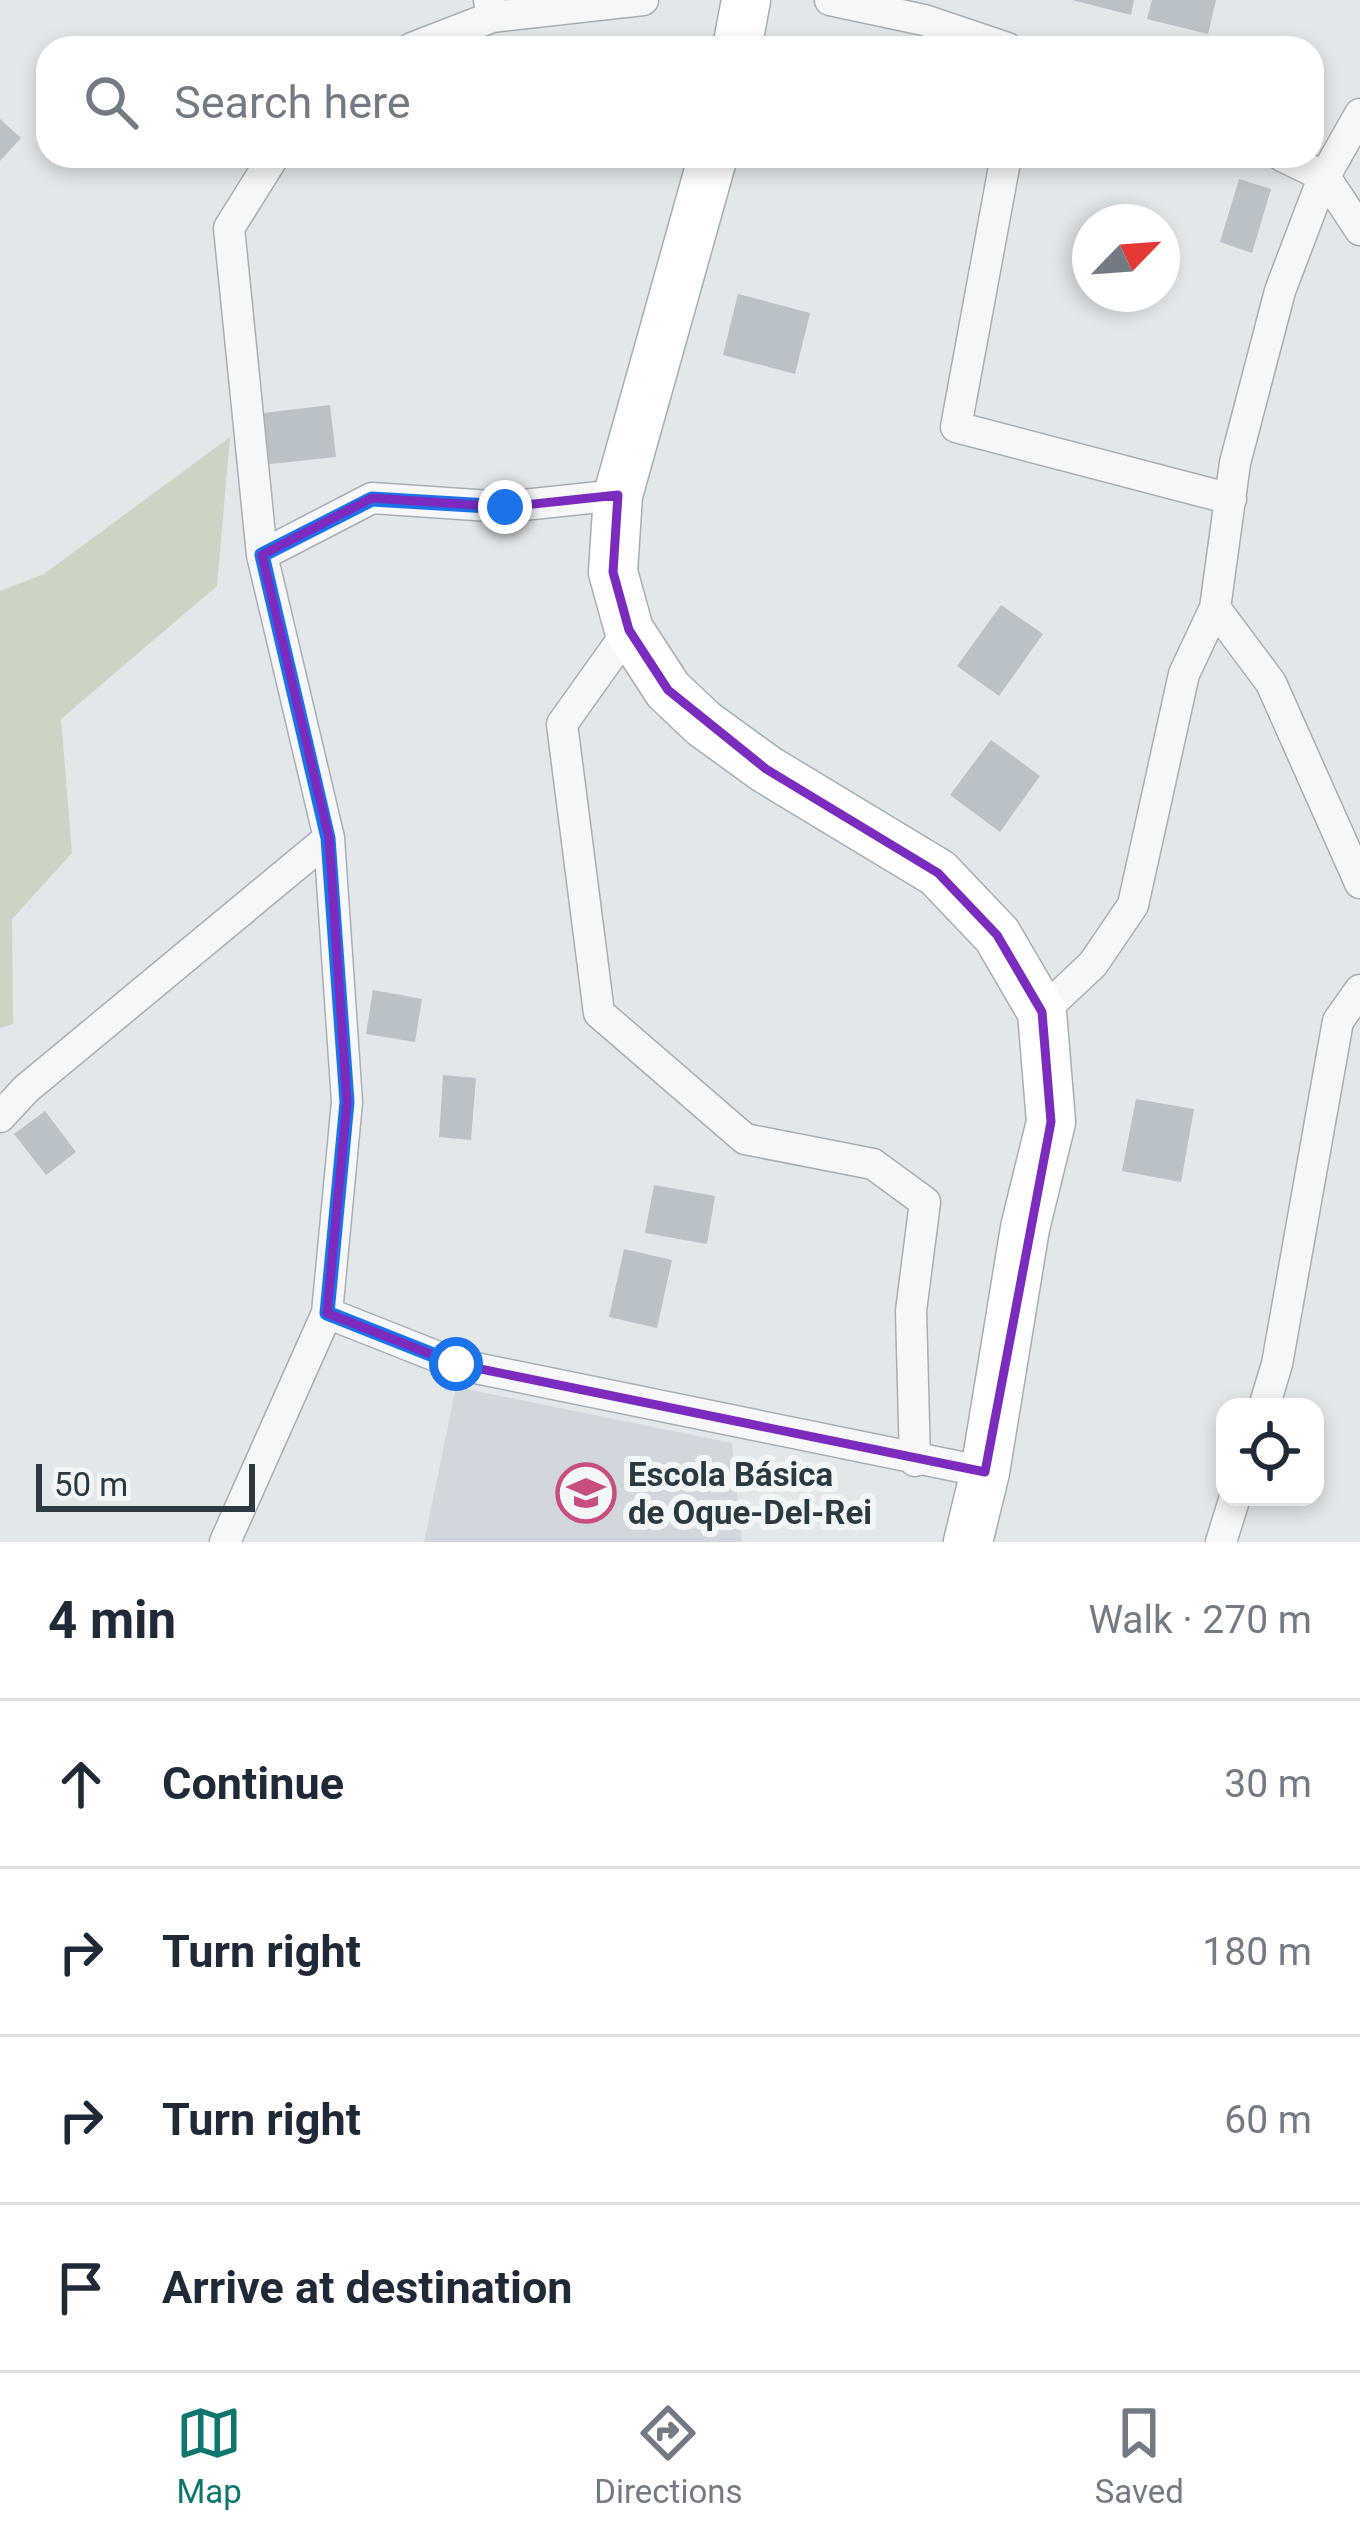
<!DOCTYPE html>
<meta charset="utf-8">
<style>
body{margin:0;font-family:Roboto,sans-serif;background:#f2f2f3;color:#1f2937}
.controls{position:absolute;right:36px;bottom:36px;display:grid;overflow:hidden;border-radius:24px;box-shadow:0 6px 18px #0003}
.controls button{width:108px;height:108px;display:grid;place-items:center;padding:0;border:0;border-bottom:3px solid #e0e1e3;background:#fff;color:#1f2937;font:60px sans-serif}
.compass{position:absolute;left:1072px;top:204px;width:108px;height:108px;border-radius:50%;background:#fff;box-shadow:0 6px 18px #0003;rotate:65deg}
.scale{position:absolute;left:36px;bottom:30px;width:219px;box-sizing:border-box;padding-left:12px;border:6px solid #2b3941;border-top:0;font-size:33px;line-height:42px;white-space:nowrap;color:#2b3941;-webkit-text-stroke:9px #f2f6f7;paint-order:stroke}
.stop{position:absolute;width:36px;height:36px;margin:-27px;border:9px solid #1a73e8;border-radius:50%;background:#fff}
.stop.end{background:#1a73e8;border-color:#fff;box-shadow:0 3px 12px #0008}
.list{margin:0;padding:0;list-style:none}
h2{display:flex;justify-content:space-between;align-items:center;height:156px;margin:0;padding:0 48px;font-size:51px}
h2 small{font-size:39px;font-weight:400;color:#747a83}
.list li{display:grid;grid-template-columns:78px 1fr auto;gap:36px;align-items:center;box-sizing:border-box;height:168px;padding:0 48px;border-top:3px solid #e0e1e3}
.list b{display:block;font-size:45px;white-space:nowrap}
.list em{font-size:39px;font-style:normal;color:#747a83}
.icon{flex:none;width:66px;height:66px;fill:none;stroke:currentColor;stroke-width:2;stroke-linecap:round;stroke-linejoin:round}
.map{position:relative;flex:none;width:1360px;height:1542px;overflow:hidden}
.search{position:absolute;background:#fff;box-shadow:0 6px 18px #0003;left:36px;right:36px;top:36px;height:132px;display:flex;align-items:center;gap:30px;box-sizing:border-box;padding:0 42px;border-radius:36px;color:#747a83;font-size:45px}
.sheet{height:828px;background:#fff}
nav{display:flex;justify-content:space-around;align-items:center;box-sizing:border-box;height:168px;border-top:3px solid #e0e1e3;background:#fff;font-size:33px;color:#747a83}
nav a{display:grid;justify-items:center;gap:6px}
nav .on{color:#0f766e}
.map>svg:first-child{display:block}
</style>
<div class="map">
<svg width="1360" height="1542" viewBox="0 0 1360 1542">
<rect width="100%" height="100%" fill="#e2e7ea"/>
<path fill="#d1d7dc" d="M 456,1387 L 732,1443 L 742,1542 L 424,1542 Z"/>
<path fill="#ccd4c4" d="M 230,437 L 217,586 L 61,719 L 72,853 L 12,919 L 13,1024 L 0,1028 L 0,591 L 44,574 Z"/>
<path fill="#bac2c7" d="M 1072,0 L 1134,0 L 1131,15 Z
M 1152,0 L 1216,0 L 1208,34 L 1147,19 Z
M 0,119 L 21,138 L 0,161 Z
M 1239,179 L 1271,189 L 1252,253 L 1220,242 Z
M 738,294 L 810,313 L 795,374 L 723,355 Z
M 330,405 L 336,457 L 261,465 L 255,414 Z
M 1001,605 L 1043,634 L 999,696 L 957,666 Z
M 991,740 L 1040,776 L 1000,832 L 950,795 Z
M 373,990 L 422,999 L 415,1042 L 366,1034 Z
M 443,1075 L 476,1078 L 471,1140 L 439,1137 Z
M 1136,1099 L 1194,1109 L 1181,1182 L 1122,1171 Z
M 45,1111 L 76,1152 L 46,1175 L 14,1134 Z
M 654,1185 L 715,1196 L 707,1244 L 645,1233 Z
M 624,1249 L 672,1260 L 657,1328 L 609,1317 Z"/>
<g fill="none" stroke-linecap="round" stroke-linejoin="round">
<g stroke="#a7afb4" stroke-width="33">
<path id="minor" d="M 489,0 L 492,17 L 643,0
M 830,0 L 924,20 L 1007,48
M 412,48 L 492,17
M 1006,156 L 956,427 L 1231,499
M 1282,156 L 1325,177 L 1360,230
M 262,555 L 372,498 L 505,507 L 618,495
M 1215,608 L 1271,683 L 1360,883
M 629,630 L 562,724 L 599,1013 L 745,1139 L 873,1164 L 925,1202 L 911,1311 L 915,1461
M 1042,1012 L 1093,964 L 1133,905 L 1184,674 L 1215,608 L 1235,463 L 1280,291 L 1321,183 L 1360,114
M 0,1117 L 26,1089 L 329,838
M 327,1313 L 456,1364 L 985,1472
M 1264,1407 L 1277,1364 L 1338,1021 L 1360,990
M 225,1542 L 327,1313 L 347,1102 L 329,838 L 262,555 L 229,228 L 274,156
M 1221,1542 L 1235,1497"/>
</g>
<g stroke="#a2afb5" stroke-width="51">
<path id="primary" d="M 737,48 L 746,0
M 713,156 L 618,495 L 613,572 L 629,630 L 668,690 L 704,724 L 766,769 L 938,873 L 997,935 L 1042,1012 L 1051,1122 L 1025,1228 L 985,1472 L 968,1542"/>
</g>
<use href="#minor" stroke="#f5f7f8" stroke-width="30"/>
<use href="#primary" stroke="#fff" stroke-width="48"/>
</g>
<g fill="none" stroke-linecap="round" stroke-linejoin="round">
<path stroke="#1a73e8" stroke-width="15" d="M 456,1364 L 327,1313 L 347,1102 L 328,838 L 262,555 L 372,499 L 505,507"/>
</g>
<path fill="none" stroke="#7b2cbf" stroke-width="9" stroke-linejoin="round" d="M 618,495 L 613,572 L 629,630 L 668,690 L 766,769 L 938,873 L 997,935 L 1042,1012 L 1051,1122 L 985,1472 L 456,1364 L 327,1313 L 347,1102 L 329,838 L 262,555 L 372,498 L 505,507 Z"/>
<defs>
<g id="school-ring" transform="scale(3)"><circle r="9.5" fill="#f2f6f7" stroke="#c84e81" stroke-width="1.5"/><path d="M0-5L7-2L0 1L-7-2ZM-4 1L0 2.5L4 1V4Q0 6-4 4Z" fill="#c84e81"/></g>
</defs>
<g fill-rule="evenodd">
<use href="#school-ring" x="586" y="1493"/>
</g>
<g text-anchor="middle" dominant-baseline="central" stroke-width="12" stroke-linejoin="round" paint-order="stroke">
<g font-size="33" font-weight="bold" fill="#2b3941" stroke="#f2f6f7" text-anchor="start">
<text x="628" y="1474">Escola Básica<tspan x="628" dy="38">de Oque-Del-Rei</tspan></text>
</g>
</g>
</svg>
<div class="controls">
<button><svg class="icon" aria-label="locate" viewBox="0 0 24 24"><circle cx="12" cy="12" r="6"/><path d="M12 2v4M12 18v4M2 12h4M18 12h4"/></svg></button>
</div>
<svg class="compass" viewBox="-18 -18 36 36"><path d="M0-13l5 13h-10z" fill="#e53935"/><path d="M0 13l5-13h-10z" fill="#747a83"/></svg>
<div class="scale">50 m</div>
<div class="stop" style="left:456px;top:1364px"></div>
<div class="stop end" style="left:505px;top:507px"></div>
<div class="search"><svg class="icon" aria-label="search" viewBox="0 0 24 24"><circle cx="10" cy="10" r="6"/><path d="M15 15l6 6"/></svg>Search here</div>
</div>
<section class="sheet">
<h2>4 min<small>Walk · 270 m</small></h2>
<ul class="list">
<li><svg class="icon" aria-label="ahead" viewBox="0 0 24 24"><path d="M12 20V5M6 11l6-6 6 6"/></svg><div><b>Continue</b></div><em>30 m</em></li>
<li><svg class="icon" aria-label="right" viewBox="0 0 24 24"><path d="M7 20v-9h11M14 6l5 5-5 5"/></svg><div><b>Turn right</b></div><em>180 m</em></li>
<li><svg class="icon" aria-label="right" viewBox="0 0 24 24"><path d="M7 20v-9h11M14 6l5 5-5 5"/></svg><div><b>Turn right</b></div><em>60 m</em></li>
<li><svg class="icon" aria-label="arrive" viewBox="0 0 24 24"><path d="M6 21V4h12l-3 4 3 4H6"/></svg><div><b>Arrive at destination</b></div></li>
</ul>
</section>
<nav>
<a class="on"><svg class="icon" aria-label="map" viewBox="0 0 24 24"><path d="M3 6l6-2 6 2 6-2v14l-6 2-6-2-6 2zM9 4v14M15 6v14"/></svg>Map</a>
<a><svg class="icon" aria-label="directions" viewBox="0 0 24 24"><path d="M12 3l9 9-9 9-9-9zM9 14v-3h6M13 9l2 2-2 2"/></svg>Directions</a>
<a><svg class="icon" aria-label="saved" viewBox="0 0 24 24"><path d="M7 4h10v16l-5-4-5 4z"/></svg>Saved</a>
</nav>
